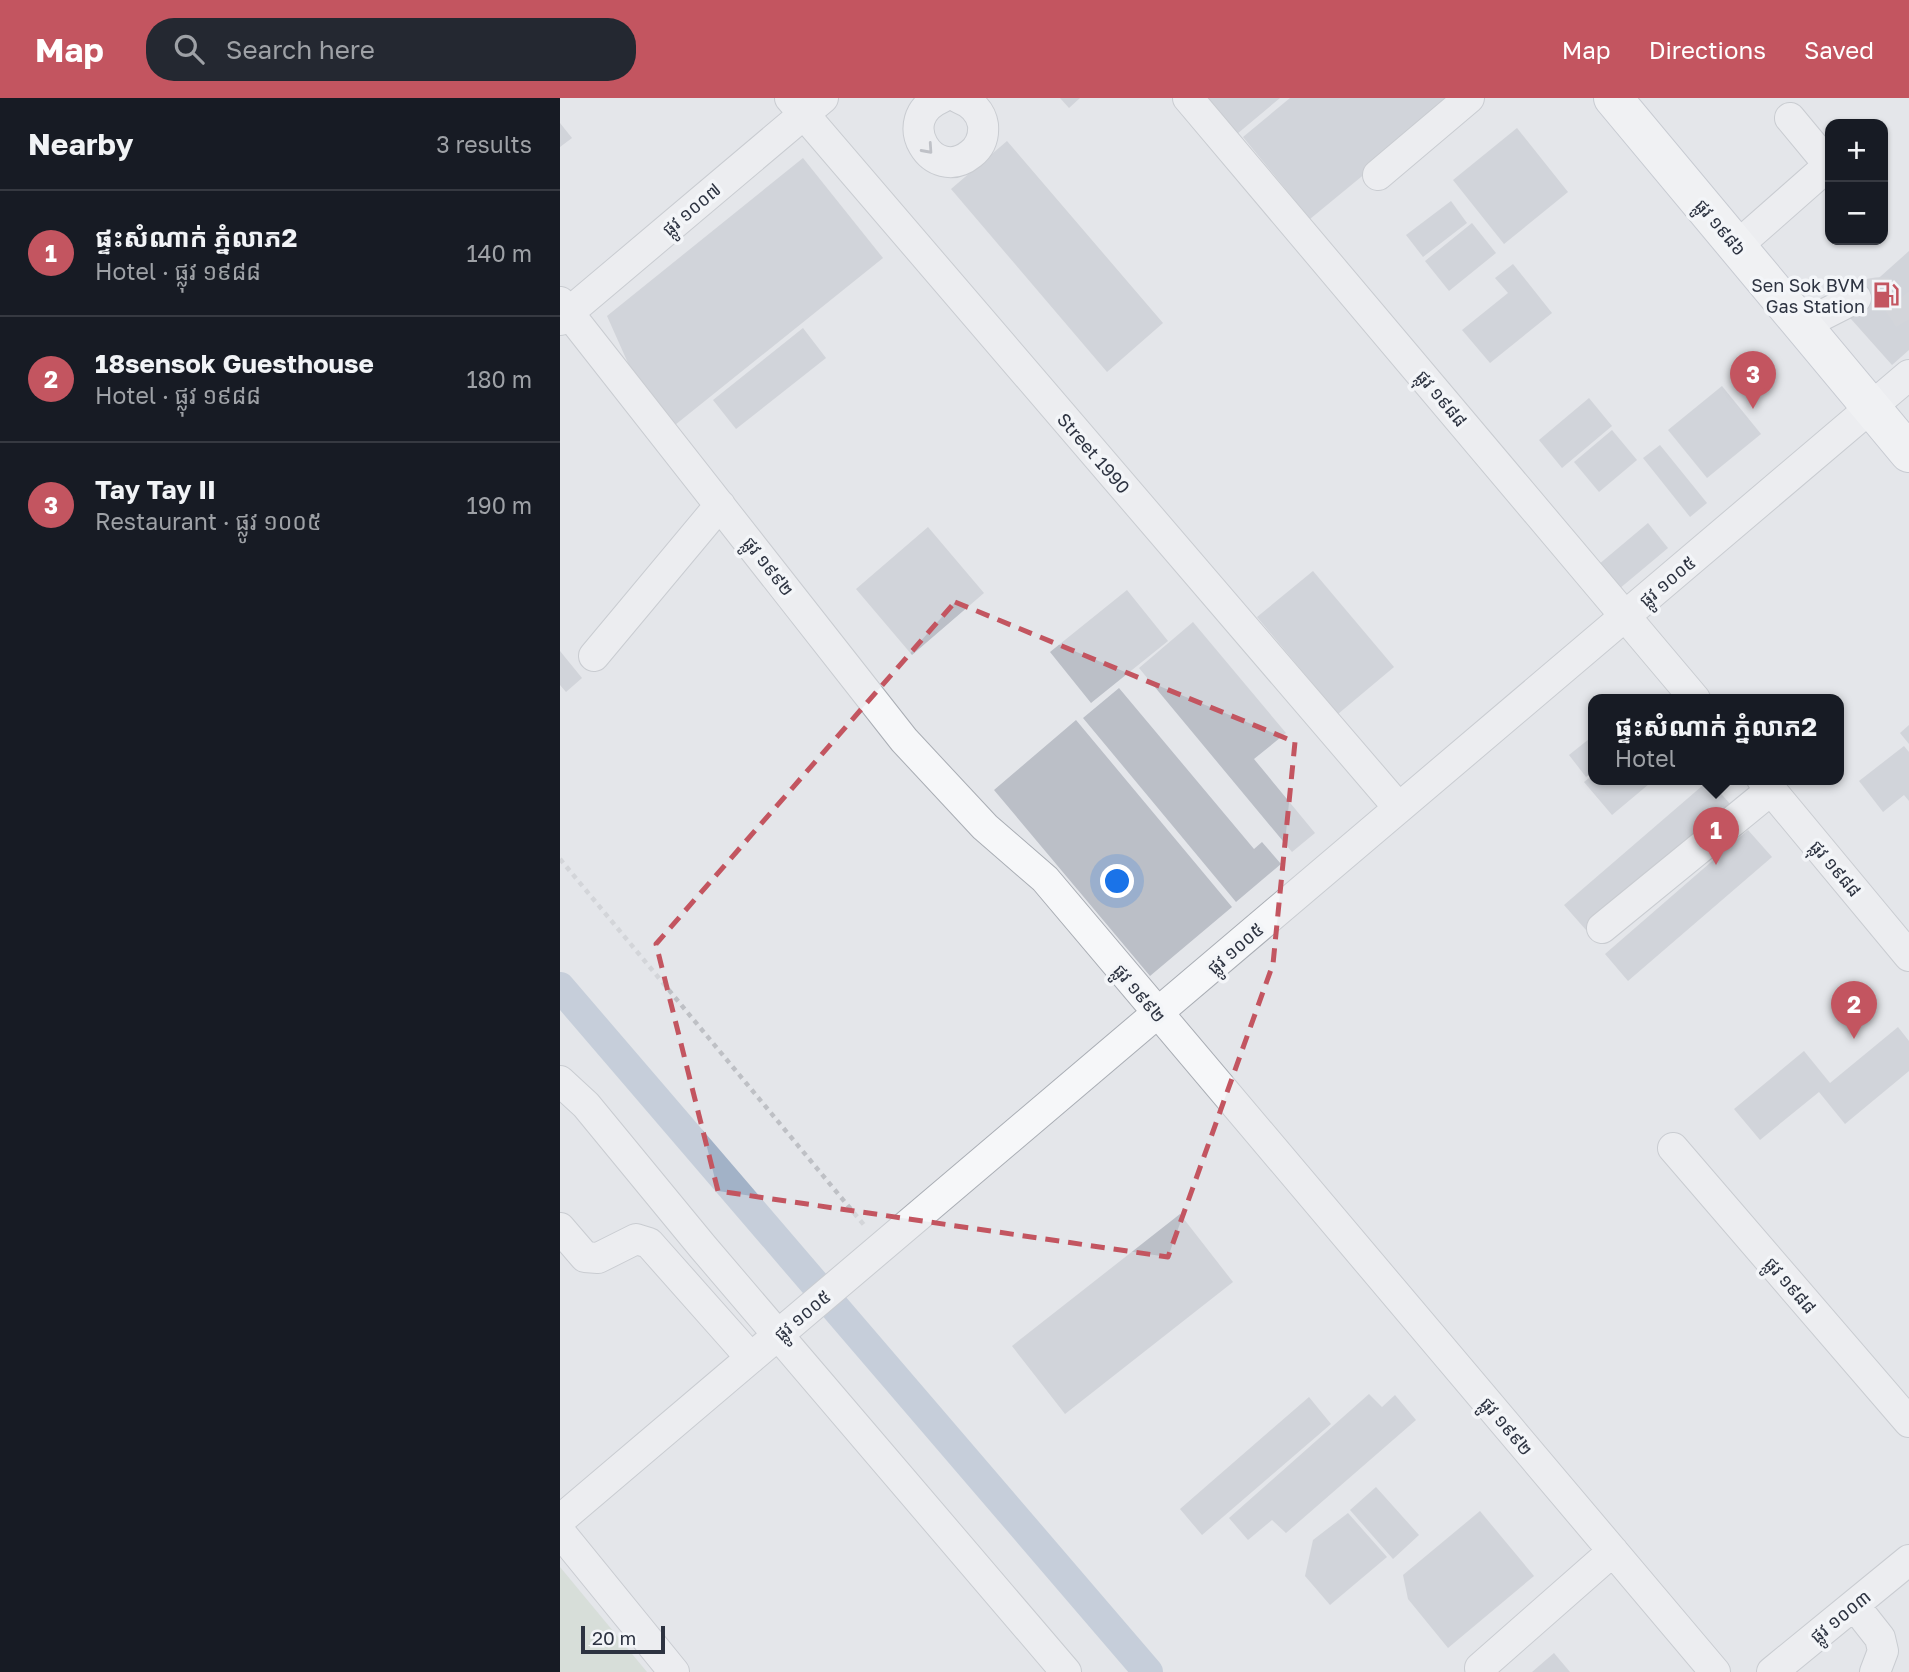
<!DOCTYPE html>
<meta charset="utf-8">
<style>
body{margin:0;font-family:"Golos Text","Noto Sans Khmer",sans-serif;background:#242831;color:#f1f3f6}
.controls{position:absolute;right:21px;top:21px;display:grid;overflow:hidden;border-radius:14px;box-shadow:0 2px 5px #0004}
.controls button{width:63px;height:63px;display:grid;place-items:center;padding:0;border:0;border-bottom:2px solid #363941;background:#171b24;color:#f1f3f6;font:35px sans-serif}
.scale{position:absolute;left:21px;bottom:18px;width:84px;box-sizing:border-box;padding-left:7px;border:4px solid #2d3341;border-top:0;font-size:19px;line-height:24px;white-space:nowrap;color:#2d3341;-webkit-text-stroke:5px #f3f5f8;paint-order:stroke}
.you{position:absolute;left:558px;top:784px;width:24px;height:24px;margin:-18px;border:5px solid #fff;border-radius:50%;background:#1a73e8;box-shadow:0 0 0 10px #1a73e833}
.badge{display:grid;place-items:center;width:46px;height:46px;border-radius:50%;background:#c35560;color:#fff;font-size:23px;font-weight:700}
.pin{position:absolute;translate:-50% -58px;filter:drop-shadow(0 2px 4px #0008)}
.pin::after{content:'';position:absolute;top:37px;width:24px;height:21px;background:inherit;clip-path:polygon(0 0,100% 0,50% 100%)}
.popup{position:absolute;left:1028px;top:596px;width:256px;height:91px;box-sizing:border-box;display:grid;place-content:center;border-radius:14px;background:#171b24;filter:drop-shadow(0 2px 5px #0005);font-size:23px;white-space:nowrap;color:#9ea1a6}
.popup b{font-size:26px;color:#f1f3f6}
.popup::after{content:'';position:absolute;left:50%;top:100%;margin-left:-14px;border:14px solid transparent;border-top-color:#171b24}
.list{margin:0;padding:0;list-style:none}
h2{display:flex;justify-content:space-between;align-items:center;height:91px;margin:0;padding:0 28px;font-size:30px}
h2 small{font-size:23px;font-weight:400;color:#9ea1a6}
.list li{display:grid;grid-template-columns:46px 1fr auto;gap:21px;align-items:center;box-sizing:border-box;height:126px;padding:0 28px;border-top:2px solid #363941}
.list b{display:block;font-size:26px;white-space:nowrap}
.list p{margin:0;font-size:23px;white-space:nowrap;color:#9ea1a6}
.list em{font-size:23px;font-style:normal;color:#9ea1a6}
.icon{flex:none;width:38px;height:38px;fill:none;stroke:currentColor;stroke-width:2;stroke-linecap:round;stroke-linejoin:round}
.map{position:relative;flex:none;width:1349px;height:1574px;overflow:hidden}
header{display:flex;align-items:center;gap:42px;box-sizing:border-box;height:98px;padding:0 35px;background:#c35560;color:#fff}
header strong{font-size:33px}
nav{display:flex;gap:38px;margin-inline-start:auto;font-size:24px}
.search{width:490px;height:63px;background:#242831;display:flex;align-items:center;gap:18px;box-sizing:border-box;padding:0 24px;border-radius:28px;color:#9ea1a6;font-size:26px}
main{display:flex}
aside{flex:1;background:#171b24}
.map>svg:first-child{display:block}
</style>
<header>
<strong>Map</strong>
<div class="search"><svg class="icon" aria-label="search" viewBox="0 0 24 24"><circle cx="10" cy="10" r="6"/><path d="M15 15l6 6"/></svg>Search here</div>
<nav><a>Map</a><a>Directions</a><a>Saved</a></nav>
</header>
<main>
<aside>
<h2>Nearby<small>3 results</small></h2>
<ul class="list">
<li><span class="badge">1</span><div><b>ផ្ទះសំណាក់ ភ្នំលាភ2</b><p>Hotel · ផ្លុវ ១៩៨៨</p></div><em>140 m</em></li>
<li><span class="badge">2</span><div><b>18sensok Guesthouse</b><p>Hotel · ផ្លុវ ១៩៨៨</p></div><em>180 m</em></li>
<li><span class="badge">3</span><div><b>Tay Tay II</b><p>Restaurant · ផ្លូវ ១០០៥</p></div><em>190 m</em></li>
</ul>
</aside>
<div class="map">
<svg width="1349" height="1574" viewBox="0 0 1349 1574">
<rect width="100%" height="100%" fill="#e4e6ea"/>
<path fill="#c8d4c6" d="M 0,1469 L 87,1574 L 0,1574 Z"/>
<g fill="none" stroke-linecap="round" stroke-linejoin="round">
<path stroke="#a2b2c7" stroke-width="30" d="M 0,889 L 588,1574"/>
</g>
<path fill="#bbbfc7" d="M 500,0 L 520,0 L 509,10 Z
M 647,0 L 720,0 L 677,36 Z
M 730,0 L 897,0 L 750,121 L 683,39 Z
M 0,25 L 12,40 L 0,49 Z
M 957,30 L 1008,94 L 944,146 L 893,82 Z
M 447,43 L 603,225 L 547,274 L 391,91 Z
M 243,60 L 323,160 L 115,327 L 72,274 L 47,218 Z
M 891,103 L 907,125 L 863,159 L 846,137 Z
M 912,125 L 936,155 L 889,193 L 865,163 Z
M 1349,153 L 1349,252 L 1332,267 L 1283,212 Z
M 953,166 L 992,215 L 930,265 L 902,232 L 948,195 L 935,180 Z
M 243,230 L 266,260 L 176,331 L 153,302 Z
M 1162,288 L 1201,336 L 1147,380 L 1108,332 Z
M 1029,300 L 1052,328 L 1002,370 L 979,342 Z
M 1052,332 L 1077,362 L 1039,394 L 1014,364 Z
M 1100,347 L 1147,405 L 1130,419 L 1083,360 Z
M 1088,425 L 1108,450 L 1059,491 L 1038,467 Z
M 368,429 L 424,495 L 352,557 L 296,491 Z
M 753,473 L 834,569 L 778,616 L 697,519 Z
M 567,492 L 608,543 L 531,605 L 490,554 Z
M 633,524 L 726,635 L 694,661 L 755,735 L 732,754 L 579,570 Z
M 0,553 L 22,580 L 6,594 L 0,587 Z
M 559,590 L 694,751 L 702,744 L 721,766 L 676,804 L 523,620 Z
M 516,622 L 672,809 L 590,878 L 434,692 Z
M 1349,627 L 1349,646 L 1340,635 Z
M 1034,637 L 1034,673 L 1026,679 L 1009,657 Z
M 1344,648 L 1349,654 L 1349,703 L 1344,697 L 1323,714 L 1299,683 Z
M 1034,676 L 1034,681 L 1095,681 L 1052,717 L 1024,684 Z
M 1149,682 L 1171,707 L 1026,832 L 1004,807 Z
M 1188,732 L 1212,759 L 1068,883 L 1045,856 Z
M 1338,929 L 1349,943 L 1349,973 L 1285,1026 L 1259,994 L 1200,1042 L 1174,1011 L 1244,953 L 1270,985 Z
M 620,1116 L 673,1184 L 505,1316 L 452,1248 Z
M 809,1296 L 822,1309 L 835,1297 L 856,1322 L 726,1435 L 712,1422 L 688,1442 L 669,1420 Z
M 749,1299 L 771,1326 L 642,1437 L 620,1411 Z
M 816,1389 L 859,1437 L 833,1461 L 790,1412 Z
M 920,1413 L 974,1478 L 888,1550 L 848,1501 L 843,1477 Z
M 788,1415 L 827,1459 L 770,1507 L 745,1478 L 753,1442 Z
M 994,1555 L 1010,1574 L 972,1574 Z"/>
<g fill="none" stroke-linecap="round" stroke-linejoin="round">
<path stroke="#bfc2c8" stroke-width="30" stroke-dasharray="30 15" stroke-linecap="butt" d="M 1296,200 C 1328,189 1332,193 1349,221"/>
<g stroke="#a9adb4" stroke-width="32">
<path id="minor" d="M 230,0 L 838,709
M 381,0 C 332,21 373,87 411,56 C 420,49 424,39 423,27 C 421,14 412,5 399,0
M 628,0 L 1135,601
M 818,77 L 909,0
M 1177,148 L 1269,67 L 1230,20
M 0,204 L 344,642 L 425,729 L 485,781 L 1155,1574
M 0,222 L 263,0
M 1243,227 L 1296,200
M 34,558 L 160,407
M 1202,681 L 1349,858
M 1042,830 L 1211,692
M 0,983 L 26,1007 L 142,1148 L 506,1574
M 1113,1050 L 1349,1324
M 0,1130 L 25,1159 L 38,1160 L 76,1141 L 89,1145 L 191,1260
M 0,1422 L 1349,277
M 0,1434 L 114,1574
M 1294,1507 L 1320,1540 L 1323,1553 L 1315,1574
M 920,1570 L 1053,1453
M 1212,1574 L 1349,1462"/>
</g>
<g stroke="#a4aab5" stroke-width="40">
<path id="major" d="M 1053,0 L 1349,355"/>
</g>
<path stroke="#bec0c5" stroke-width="4.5" stroke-dasharray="5 5" stroke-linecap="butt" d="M 0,761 L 304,1127"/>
<use href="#minor" stroke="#f6f7f9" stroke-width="30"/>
<use href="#major" stroke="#fff" stroke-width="38"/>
</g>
<defs><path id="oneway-chevron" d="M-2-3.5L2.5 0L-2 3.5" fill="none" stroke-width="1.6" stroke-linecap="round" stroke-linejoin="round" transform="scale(1.75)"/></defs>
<use stroke="#92959d" href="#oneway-chevron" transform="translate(368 51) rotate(48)"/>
<path d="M0 0H1349V1574H0ZM 395,504 L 735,644 L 713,866 L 608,1159 L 158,1093 L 96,846 Z" fill="#e4e6ea" fill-opacity=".55" fill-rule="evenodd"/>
<path fill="none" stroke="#c35560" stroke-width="5" stroke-dasharray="14 9" stroke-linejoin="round" d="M 395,504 L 735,644 L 713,866 L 608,1159 L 158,1093 L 96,846 Z"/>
<defs>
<g id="fuel-bare" transform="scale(2.1)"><path d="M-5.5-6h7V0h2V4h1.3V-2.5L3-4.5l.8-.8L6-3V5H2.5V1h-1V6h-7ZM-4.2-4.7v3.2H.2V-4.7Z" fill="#c35560" stroke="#f3f5f8" stroke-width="2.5" paint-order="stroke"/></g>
</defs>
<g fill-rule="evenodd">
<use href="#fuel-bare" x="1326" y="197"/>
</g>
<g text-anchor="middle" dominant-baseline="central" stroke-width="7" stroke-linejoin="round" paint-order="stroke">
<g font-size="18" fill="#2d3341" stroke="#f3f5f8">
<text transform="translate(131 111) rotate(-40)">ផ្លូវ ១០០៧</text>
<text transform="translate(1161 129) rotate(50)">ផ្លូវ ១៩៨៦</text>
<text transform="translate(882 300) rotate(50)">ផ្លុវ ១៩៨៨</text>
<text transform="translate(534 355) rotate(49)">Street 1990</text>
<text transform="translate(209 468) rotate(52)">ផ្លូវ ១៩៩២</text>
<text transform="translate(1107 483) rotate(-40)">ផ្លូវ ១០០៥</text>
<text transform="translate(1276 770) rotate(50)">ផ្លុវ ១៩៨៨</text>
<text transform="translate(675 850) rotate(-41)">ផ្លូវ ១០០៥</text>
<text transform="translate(580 895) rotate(50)">ផ្លូវ ១៩៩២</text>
<text transform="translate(1231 1187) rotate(49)">ផ្លូវ ១៩៨៨</text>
<text transform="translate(242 1217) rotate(-40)">ផ្លូវ ១០០៥</text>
<text transform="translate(947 1328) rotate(50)">ផ្លូវ ១៩៩២</text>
<text transform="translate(1280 1518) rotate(-39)">ផ្លូវ ១០០៣</text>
</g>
<g font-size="18" fill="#2d3341" stroke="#f3f5f8" text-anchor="end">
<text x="1305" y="187">Sen Sok BVM<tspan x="1305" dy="21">Gas Station</tspan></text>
</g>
</g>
</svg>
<div class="controls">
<button>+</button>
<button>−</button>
</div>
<div class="scale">20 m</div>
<div class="you"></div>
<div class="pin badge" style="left:1156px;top:767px">1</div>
<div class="popup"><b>ផ្ទះសំណាក់ ភ្នំលាភ2</b>Hotel</div>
<div class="pin badge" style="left:1294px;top:941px">2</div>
<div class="pin badge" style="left:1193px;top:311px">3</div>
</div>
</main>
